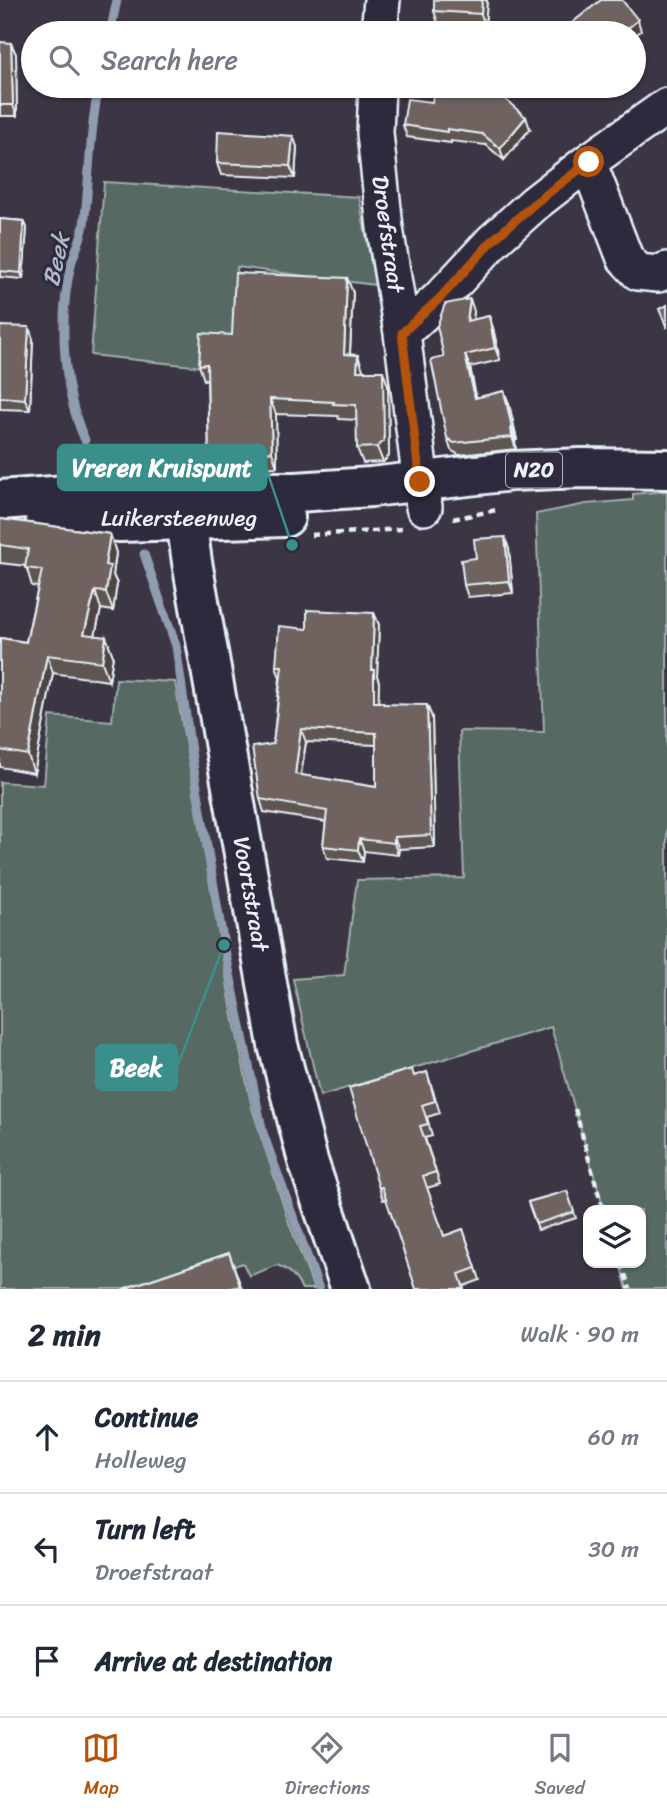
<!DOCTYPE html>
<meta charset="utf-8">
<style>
body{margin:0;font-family:Sriracha,sans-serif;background:#f2f2f3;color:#1f2937}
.controls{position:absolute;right:21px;bottom:21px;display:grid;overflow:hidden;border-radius:14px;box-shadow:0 2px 5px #0004}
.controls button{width:63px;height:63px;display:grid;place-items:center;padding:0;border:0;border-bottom:2px solid #e0e1e3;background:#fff;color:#1f2937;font:35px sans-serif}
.stop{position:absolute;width:21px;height:21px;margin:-16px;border:5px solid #b45309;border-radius:50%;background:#fff}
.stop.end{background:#b45309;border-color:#fff;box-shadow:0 2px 7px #0008}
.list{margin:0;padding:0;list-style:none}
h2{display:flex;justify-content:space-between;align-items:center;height:91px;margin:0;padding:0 28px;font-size:30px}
h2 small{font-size:23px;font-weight:400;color:#747a83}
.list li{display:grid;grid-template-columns:46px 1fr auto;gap:21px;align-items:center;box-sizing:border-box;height:112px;padding:0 28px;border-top:2px solid #e0e1e3}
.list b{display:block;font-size:26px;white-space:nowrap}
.list p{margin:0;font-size:23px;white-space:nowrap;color:#747a83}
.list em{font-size:23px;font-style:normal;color:#747a83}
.icon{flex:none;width:38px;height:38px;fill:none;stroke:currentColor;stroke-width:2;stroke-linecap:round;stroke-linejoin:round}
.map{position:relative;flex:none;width:667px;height:1289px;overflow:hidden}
.search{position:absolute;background:#fff;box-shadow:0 2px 5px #0004;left:21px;right:21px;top:21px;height:77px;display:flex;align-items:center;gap:18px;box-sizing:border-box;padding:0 24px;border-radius:38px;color:#747a83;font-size:26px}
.sheet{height:427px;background:#fff}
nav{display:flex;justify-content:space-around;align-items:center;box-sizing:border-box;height:98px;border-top:2px solid #e0e1e3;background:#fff;font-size:19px;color:#747a83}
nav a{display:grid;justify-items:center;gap:4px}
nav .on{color:#b45309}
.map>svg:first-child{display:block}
</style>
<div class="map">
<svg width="667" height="1289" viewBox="0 0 667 1289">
<rect width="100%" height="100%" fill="#3c3544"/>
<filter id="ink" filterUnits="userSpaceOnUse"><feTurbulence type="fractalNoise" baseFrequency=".0143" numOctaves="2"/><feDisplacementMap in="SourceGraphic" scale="14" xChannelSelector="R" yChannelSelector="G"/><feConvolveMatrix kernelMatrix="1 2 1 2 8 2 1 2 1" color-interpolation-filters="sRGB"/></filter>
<g filter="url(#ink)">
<path fill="#576a64" stroke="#a0aeae" stroke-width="2" d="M 104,182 L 359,197 L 375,285 L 237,267 L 234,339 L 202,367 L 91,355 Z
M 667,491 L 667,1289 L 627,1289 L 620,1263 L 641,1263 L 641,1210 L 604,1210 L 551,1027 L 320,1096 L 293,979 L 344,975 L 357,880 L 464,878 L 459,731 L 544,732 L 536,514 L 586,504 L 633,500 L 633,494 Z
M 116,679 L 175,682 L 232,1011 L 252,1108 L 288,1220 L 314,1289 L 302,1289 C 297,1279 288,1269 277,1265 L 249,1276 L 243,1263 L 166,1289 L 0,1289 L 0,782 L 44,785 L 50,716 L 112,721 Z"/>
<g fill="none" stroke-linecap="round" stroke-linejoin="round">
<path stroke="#8f9daf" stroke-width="9" d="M 110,33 L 117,0
M 85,440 C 62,390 58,314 72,261 C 76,249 82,237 84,225 C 90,178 89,132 99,86
M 144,554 L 176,646 L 192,758 L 224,945 L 263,1133 L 319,1289"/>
<g stroke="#e8f1f8" stroke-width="40">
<path id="minor" d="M 379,33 L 382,0
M 377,86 L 375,133 L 385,228 L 402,333 L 424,507
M 588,162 L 625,258 L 638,272 L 658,274 L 667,270
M 402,333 L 440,298 L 493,241 L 535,203 L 588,162 L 667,106"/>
</g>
<g stroke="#e8f1f8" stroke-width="44">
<path id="tertiary" d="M 185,492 L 186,520 L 192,562 L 278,1045 L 308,1161 L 351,1289"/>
</g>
<g stroke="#e8f1f8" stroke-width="44">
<path id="primary" d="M 0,500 L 120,491 L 296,492 L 371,487 L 512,471 L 581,468 L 667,469
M 45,515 L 120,522 L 285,517"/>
</g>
<path stroke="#e8f1f8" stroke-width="4.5" stroke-dasharray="7 5" stroke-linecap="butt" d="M 453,519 L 496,510
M 311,535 L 403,529
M 575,1109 L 603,1210
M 621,1263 L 630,1289"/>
<use href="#minor" stroke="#2f2a3d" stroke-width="35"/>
<use href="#tertiary" stroke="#2f2a3d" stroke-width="38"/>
<use href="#primary" stroke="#2f2a3d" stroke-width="38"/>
</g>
<path fill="#5f5551" stroke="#e8f1f8" stroke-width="2" fill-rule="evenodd" d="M 434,0 L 487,0 L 485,26 L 438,23 L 434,11 Z
M 0,42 L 16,54 L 17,116 L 0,116 Z
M 244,86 L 319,86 L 318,91 Z
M 403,125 L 530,129 L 504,160 L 486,145 L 451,141 L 451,143 L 407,137 Z
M 293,136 L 297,147 L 295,178 L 221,175 L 217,163 Z
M 0,219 L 24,221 L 27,228 L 23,279 L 0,277 Z
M 347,278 L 353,293 L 350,354 L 363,370 L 363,371 L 388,386 L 389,456 L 383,462 L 363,463 L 357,448 L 357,420 L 339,419 L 338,416 L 276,414 L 277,467 L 214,470 L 209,455 L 207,379 L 204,380 L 199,365 L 232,335 Z
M 474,311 L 473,320 L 489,316 L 493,328 L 500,360 L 470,367 L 476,398 L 504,391 L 509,404 L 517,440 L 515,441 L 516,449 L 459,455 L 451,450 L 447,438 Z
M 0,326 L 33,339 L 30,410 L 0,409 Z
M 0,519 L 110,534 L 116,553 L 113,575 L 117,584 L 113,611 L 101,609 L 95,636 L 106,637 L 113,656 L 109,681 L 53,673 L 34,773 L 0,767 L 0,638 L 26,642 L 38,587 L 32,586 L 26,566 L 0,563 Z
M 509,549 L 513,593 L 468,597 L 464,585 L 476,558 Z
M 374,613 L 379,625 L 377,676 L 379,682 L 378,702 L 432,717 L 435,847 L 399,849 L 398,855 L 364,851 L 363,862 L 327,858 L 323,846 L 326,822 L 264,812 L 260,799 L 273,744 L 280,678 L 276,666 L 307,629 ZM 306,742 L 376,745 L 376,787 L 301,775 Z
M 427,1072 L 440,1113 L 427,1117 L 432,1136 L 425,1138 L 440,1184 L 427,1188 L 444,1236 L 463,1229 L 480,1280 L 464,1286 L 386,1199 L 383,1200 L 379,1188 L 414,1076 Z
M 567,1191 L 576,1218 L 538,1230 L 528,1202 Z
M 229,1253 L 242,1289 L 123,1289 Z"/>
<path fill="#4e4542" stroke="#e8f1f8" stroke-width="2" d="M 482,0 L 487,0 L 485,26 L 481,14 Z
M 638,20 L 641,31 L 634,36 L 634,33 L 625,33 L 624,31 Z
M 11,43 L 16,54 L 17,116 L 13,105 Z
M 526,117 L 530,129 L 504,160 L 500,148 Z
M 293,136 L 297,147 L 295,178 L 290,166 Z
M 24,221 L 27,228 L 23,279 L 21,273 Z
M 347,278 L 353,293 L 349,369 L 344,354 Z
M 470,299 L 474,311 L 472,333 L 467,321 Z
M 489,316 L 493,328 L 500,360 L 495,348 Z
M 29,327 L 33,339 L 30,410 L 25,399 Z
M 358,355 L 363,370 L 362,386 L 357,371 Z
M 465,355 L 470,367 L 479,410 L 475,398 Z
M 383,371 L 388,386 L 389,456 L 383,462 L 377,447 Z
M 504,391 L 509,404 L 517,440 L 512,428 Z
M 270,399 L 276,414 L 277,467 L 272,452 Z
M 511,428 L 515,441 L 516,449 L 512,437 Z
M 110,534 L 116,553 L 113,575 L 117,584 L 113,611 L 106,592 L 105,565 Z
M 505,537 L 509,549 L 513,593 L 509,581 Z
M 95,591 L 101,609 L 91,653 L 84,634 Z
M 374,613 L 379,625 L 377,676 L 379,682 L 378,714 L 374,702 L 372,670 Z
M 106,637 L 113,656 L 109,681 L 102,662 Z
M 47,655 L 53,673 L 34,773 L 28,755 Z
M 427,705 L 432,717 L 435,847 L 431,835 Z
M 301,729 L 306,742 L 299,786 L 295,774 Z
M 394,837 L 399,849 L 398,855 L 394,843 Z
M 359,839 L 364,851 L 363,862 L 358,850 Z"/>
<path fill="#6f635e" stroke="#e8f1f8" stroke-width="2" fill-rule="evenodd" d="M 434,0 L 482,0 L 481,14 L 434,11 Z
M 601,0 L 622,0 L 638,20 L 624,31 L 626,33 L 559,33 Z
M 0,42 L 11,43 L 13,105 L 0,105 Z
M 435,86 L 469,86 L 493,89 L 526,117 L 500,148 L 482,134 L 447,129 L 447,132 L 403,125 L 407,99 L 432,102 Z
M 218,131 L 293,136 L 290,166 L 217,163 Z
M 0,219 L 24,221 L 21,273 L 0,271 Z
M 235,273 L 347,278 L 344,354 L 358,355 L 357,371 L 383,371 L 384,441 L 377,447 L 357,448 L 356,405 L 333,404 L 334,402 L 270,399 L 272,452 L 209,455 L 207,364 L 199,365 L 201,333 L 232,335 Z
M 470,299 L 467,321 L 489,316 L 495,348 L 465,355 L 475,398 L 504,391 L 512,428 L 511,428 L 512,437 L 454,443 L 447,438 L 431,360 L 444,357 L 437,326 L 445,304 Z
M 667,305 L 667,328 L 659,309 Z
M 0,326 L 29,327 L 25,399 L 0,397 Z
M 0,519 L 110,534 L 105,565 L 110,566 L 106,592 L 95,591 L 84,634 L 106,637 L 102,662 L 47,655 L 28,755 L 0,750 L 0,638 L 26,642 L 42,570 L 25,568 L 28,549 L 0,545 Z
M 505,537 L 509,581 L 464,585 L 461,560 L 476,558 L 474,539 Z
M 307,610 L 374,613 L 372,670 L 374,670 L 374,702 L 383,702 L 383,704 L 427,705 L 431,835 L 394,837 L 394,843 L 359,839 L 358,850 L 323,846 L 327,811 L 260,799 L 252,747 L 273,744 L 282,666 L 276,666 L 279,626 L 307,629 ZM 301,729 L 376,733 L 376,787 L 295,774 Z
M 412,1069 L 414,1076 L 427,1072 L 435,1101 L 422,1105 L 428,1124 L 420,1126 L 436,1172 L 423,1176 L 444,1236 L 463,1229 L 476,1268 L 459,1274 L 464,1289 L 416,1289 L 382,1187 L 379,1188 L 349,1088 Z
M 567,1191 L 574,1212 L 536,1224 L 528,1202 Z
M 229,1253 L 240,1286 L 229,1289 L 123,1289 Z"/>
</g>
<g fill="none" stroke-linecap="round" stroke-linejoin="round" filter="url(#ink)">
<path stroke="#b45309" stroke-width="9" d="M 420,482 L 402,333 L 440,298 L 493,240 L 535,203 L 589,162"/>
</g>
<g text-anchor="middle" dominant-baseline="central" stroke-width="6" stroke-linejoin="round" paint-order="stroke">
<rect fill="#2f2a3d" stroke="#b0b5c0" stroke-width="2" x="506" y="452.5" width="56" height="35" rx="5"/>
<g font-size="21" font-weight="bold" fill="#e8f1f8">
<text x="534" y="470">N20</text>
</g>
<g font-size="23" fill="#e8f1f8" stroke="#2f2a3d">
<text transform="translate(388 234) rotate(82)">Droefstraat</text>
<text x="179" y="518">Luikersteenweg</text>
<text transform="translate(251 894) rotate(80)">Voortstraat</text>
</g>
<g font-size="24" font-style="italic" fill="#acb9c7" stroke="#2f2a3d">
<text transform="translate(56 260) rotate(-77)">Beek</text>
</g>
</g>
<path fill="none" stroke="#3a8f8a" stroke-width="2.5" d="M292 545L266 468M224 945L177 1067"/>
<g fill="#3a8f8a" stroke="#2f2a3d" stroke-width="2.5">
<circle cx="292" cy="545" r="7"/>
<circle cx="224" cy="945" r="7"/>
</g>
<g fill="#3a8f8a" stroke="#3a8f8a" stroke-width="2.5">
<rect x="58" y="445" width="208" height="45" rx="7"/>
<rect x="96" y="1045" width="81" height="45" rx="7"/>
</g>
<g font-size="24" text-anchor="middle" font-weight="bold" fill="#fff">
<text x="162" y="476">Vreren Kruispunt</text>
<text x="136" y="1076">Beek</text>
</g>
</svg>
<div class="controls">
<button><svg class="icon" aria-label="layers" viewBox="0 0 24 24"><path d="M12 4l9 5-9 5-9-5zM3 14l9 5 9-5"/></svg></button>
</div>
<div class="stop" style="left:589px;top:162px"></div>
<div class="stop end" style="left:420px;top:482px"></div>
<div class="search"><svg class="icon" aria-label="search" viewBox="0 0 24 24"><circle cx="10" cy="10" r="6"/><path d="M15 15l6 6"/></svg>Search here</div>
</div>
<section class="sheet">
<h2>2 min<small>Walk · 90 m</small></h2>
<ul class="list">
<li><svg class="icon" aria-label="ahead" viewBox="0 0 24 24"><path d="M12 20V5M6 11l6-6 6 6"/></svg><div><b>Continue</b><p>Holleweg</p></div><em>60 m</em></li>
<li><svg class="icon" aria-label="left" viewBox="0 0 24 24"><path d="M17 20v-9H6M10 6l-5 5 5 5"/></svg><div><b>Turn left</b><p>Droefstraat</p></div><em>30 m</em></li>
<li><svg class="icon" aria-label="arrive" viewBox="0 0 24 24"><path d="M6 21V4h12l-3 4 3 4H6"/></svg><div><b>Arrive at destination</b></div></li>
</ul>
</section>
<nav>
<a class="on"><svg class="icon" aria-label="map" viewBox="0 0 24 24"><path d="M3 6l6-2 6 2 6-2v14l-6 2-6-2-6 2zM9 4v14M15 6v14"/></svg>Map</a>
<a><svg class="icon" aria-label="directions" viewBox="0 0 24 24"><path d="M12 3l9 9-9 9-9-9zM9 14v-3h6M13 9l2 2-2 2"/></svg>Directions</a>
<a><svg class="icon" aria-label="saved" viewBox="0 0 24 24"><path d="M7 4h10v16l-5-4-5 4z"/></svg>Saved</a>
</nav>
